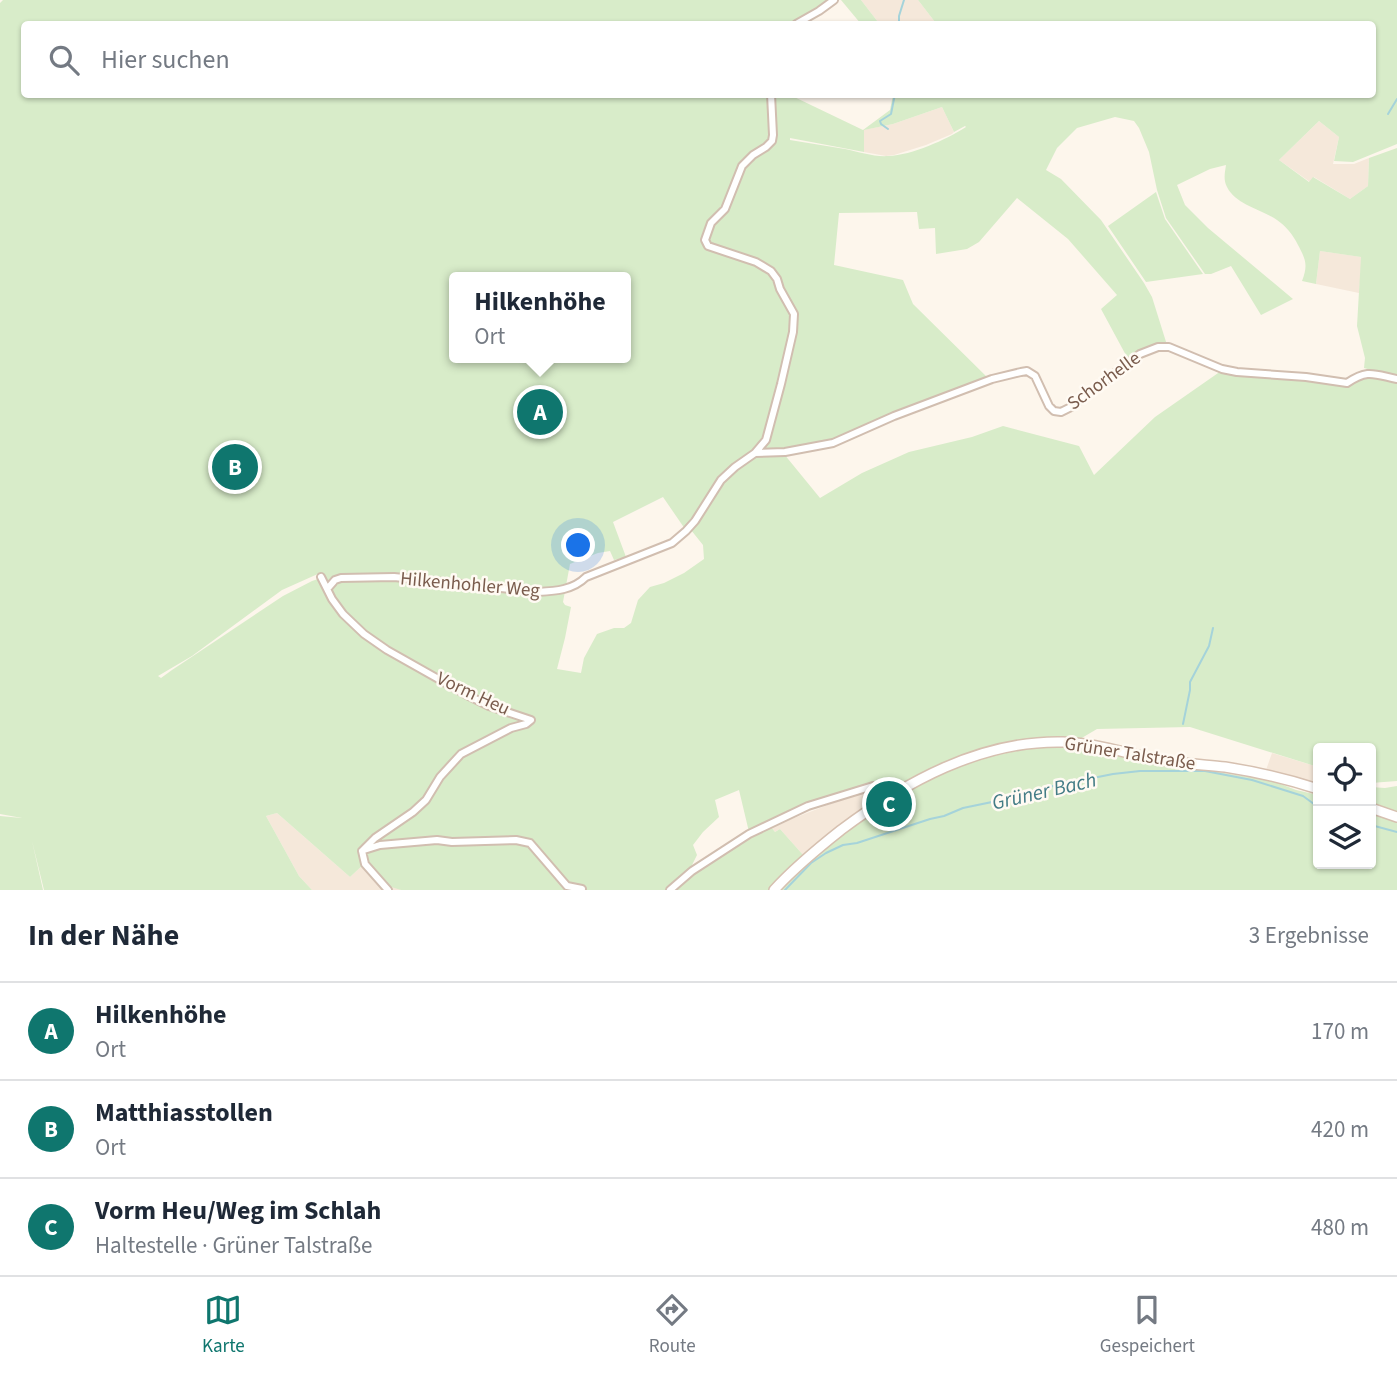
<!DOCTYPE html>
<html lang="de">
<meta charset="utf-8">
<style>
body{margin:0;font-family:"Source Sans 3",sans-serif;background:#f6f6f7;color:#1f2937}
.controls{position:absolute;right:21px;bottom:21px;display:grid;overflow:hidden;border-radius:7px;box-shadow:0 2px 5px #0004}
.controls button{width:63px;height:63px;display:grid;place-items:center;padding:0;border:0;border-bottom:2px solid #e0e1e3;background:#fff;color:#1f2937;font:35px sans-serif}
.you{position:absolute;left:579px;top:546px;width:24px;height:24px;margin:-18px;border:5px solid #fff;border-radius:50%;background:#1a73e8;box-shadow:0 0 0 10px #1a73e833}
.badge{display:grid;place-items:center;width:46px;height:46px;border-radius:50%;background:#0f766e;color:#fff;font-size:23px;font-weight:700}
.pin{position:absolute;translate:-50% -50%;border:4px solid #fff;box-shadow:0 2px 7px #0006}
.popup{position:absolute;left:449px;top:272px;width:182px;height:91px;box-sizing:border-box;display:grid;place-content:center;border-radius:7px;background:#fff;filter:drop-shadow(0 2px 5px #0005);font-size:23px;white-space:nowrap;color:#747a83}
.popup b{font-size:26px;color:#1f2937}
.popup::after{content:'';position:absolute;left:50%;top:100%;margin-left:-14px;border:14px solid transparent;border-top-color:#fff}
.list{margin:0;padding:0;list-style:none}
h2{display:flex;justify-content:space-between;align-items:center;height:91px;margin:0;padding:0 28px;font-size:30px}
h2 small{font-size:23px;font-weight:400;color:#747a83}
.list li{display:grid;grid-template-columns:46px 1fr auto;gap:21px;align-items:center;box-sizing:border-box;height:98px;padding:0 28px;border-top:2px solid #e0e1e3}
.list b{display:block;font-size:26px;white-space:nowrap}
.list p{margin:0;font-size:23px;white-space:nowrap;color:#747a83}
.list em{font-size:23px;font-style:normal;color:#747a83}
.icon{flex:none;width:38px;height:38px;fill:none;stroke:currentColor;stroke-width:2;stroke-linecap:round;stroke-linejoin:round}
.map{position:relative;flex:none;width:1397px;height:890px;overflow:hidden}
.search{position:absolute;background:#fff;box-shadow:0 2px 5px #0004;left:21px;right:21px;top:21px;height:77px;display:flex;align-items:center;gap:18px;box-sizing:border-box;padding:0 24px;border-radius:7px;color:#747a83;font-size:26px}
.sheet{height:385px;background:#fff}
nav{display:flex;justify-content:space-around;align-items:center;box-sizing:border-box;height:98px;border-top:2px solid #e0e1e3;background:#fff;font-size:19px;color:#747a83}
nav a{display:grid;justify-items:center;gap:4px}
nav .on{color:#0f766e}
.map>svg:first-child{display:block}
</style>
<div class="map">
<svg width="1397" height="890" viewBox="0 0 1397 890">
<rect width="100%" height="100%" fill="#fdf6ec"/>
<path fill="#f5e8da" d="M 861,0 L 918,0 L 935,22 L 933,24 L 883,24 L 878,22 Z
M 942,107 L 954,132 L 952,134 L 926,145 L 894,155 L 886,156 L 864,152 L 863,130 L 893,124 Z
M 1319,121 L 1339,137 L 1333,164 L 1354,164 L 1369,158 L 1368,186 L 1350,199 L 1314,177 L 1310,182 L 1279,160 Z
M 1320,251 L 1362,257 L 1359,293 L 1316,284 Z
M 1272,753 L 1318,767 L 1318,785 L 1266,770 Z
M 874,787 L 879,790 L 880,797 L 804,856 L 780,829 L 775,832 L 771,827 Z
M 277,813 L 350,877 L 364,864 L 401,890 L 312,890 L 299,876 L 266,816 Z"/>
<path fill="#d8ecc9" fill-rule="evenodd" d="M 3,0 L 832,0 L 818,10 L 795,24 L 24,24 L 24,94 L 788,94 L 863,130 L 890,110 L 893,95 L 1372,94 L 1372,24 L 933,24 L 935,22 L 918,0 L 1397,0 L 1397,144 L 1353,162 L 1334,161 L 1339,137 L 1319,121 L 1279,160 L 1309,182 L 1313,177 L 1350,199 L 1368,186 L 1369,158 L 1397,148 L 1397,377 L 1364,368 L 1365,358 L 1357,326 L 1361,257 L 1320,251 L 1316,284 L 1302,281 C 1308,265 1306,260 1298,245 C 1293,235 1286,226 1277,220 C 1261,209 1236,205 1227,187 C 1223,180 1225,172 1226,165 L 1210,169 L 1177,185 L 1185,205 L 1208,228 L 1293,299 L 1261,315 L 1231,266 L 1211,274 L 1205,274 L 1166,218 L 1157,190 L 1149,152 L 1139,128 L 1134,121 L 1115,117 L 1077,128 L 1057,148 L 1046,170 L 1061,179 L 1101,220 L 1144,283 L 1152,297 L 1167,345 L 1145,349 L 1128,359 L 1101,309 L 1117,295 L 1068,239 L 1017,198 L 979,242 L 967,249 L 936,254 L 935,228 L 919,229 L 917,212 L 839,213 L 834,265 L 903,280 L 913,304 L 989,379 L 894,414 L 825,443 L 806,447 L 761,451 L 769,440 L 774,427 L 794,333 L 795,320 L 792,319 L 791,332 L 780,384 L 764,440 L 758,448 L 736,464 L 722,478 L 714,488 L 697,516 L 685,529 L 663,497 L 613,522 L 626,557 L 614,560 L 610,551 L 598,553 L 570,564 L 563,602 L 565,605 L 571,607 L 565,638 L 557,669 L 581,673 L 584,658 L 597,634 L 614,628 L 624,628 L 631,623 L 638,600 L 650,587 L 664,583 L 684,573 L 704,559 L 703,545 L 691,530 C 710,508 726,465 756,457 C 765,454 775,455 784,454 L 820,498 L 862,473 L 909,452 L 972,437 L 1003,426 L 1079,446 L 1094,475 L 1155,417 L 1221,371 L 1238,374 L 1306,378 L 1347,384 L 1364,371 L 1397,380 L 1397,781 L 1371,783 L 1371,748 L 1318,748 L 1318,767 L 1190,727 L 1097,729 L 1080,739 L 1041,740 L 969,754 L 908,781 L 897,781 L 883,787 L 876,783 L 806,805 L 749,832 L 739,790 L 715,800 L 719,817 L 703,832 L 693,845 L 697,855 L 690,869 L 667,890 L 583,890 L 583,887 C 578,886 571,886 567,883 C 552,874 546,852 532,842 C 520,834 397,842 375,844 L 375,840 L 414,813 L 427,801 L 441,777 L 462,755 L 478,745 L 477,744 C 462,753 451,762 440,776 C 431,788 425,801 414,811 C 396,825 377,834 361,850 L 364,864 L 350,877 L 277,813 L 266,816 L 299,876 L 312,890 L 44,890 L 32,841 L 43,890 L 0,890 L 0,816 L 22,818 L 0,814 L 0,3 ZM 942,107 L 954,132 L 965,126 L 966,127 C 945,140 913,155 888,156 C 874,157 859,152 845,149 C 827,146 808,143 790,140 L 790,138 L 864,152 L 864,130 L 893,124 ZM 454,277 L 626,277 L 626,358 L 454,358 ZM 320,573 C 323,577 327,581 329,586 C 331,591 332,597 335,601 C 358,636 399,655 434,675 L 435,677 C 404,667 351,631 333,603 C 329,595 326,586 321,578 L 312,581 L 283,596 L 172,670 L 161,678 L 158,676 L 192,656 L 282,590 Z
M 841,0 L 861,0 L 878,22 L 883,24 L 861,24 Z
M 1156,192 L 1165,219 L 1203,274 L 1146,282 L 1108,226 Z
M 1061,746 L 1076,747 L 1143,760 L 1273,781 L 1296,790 L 1318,795 L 1318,864 L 1371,864 L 1371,812 L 1397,821 L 1397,890 L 780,890 C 799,871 818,851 840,836 C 856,824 873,815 890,803 C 941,768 1000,749 1061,746 Z
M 1397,786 L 1397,813 L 1376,804 L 1371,793 L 1371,787 L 1385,788 Z
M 771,827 L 775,832 L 780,829 L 804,856 L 769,890 L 672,890 C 702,865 734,842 771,827 Z
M 515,841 L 530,844 L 557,877 L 579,890 L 401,890 L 385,885 L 367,863 L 364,852 L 380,846 Z"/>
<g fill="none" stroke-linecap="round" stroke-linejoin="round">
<path stroke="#a5d3da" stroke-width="2" d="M 899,24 L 899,16 L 904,0
M 1388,114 L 1397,99
M 888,129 L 881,124 L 880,121 L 891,114 L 895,94
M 1183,724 L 1190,690 L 1190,682 L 1209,646 L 1213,628
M 1371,825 L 1397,832
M 785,890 L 811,863 L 826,853 L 843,845 L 857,843 L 930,819 L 944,816 L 963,808 L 1021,796 L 1069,781 L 1078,781 L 1113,774 L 1140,771 L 1205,771 L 1252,780 L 1303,796 L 1318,807"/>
<g stroke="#d1beb0" stroke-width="10">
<path id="street" d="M 796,24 L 819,11 L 834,0
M 755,453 L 785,452 L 833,443 L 894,416 L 992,379 L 1021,372 L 1027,371 L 1035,376 L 1049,406 L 1054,411 L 1061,412 L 1071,407 L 1140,354 L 1158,347 L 1169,347 L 1222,369 L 1237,372 L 1306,377 L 1347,383 C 1368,369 1373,374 1397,379
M 321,577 L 332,599 L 343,614 L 364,634 L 387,650 L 465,694 L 489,706 L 531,720 L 526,724 L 511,728 L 461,754 L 440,777 L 426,800 L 413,812 L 375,838 L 362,851
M 328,588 L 335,580 L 341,578 L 394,577 L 538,592 C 556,591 573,590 586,577 L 672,543 L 686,531 L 695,521 L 721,480 L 735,467 L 755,453 L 766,440 L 781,384 L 793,332 L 794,314 L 780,289 L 777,279 L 771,271 L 756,262 L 708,246 L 705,240 L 711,223 L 725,209 L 742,166 L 753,155 L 766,147 L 772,141 L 773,135 L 771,94
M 364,850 L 380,845 L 437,840 L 452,842 L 516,840 L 530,843 L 567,886 L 582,889 L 581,890
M 362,851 L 365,864 L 388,890
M 670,890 L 692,871 L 749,834 L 808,806 L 873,786 L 881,789 L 889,797"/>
</g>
<g stroke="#d6c0b0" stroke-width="12">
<path id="secondary" d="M 1371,808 L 1397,817
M 774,890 C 794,868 817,849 841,830 C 905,782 981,740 1063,742 C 1099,743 1133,756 1168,761 C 1187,764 1206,765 1225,767 C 1257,772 1288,779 1318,789"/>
</g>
<use href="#street" stroke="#fff" stroke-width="6"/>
<use href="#secondary" stroke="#fff" stroke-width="9"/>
</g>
<g text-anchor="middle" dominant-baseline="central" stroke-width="5" stroke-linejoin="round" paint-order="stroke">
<g font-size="19" fill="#7a5c4d" stroke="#fffaf3">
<text transform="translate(1104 381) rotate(-36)">Schorhelle</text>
<text transform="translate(470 585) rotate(5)">Hilkenhohler Weg</text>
<text transform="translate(473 694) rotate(25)">Vorm Heu</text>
<text transform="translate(1130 754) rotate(9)">Grüner Talstraße</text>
</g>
<g font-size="21" font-style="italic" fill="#437c86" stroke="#fffaf3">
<text transform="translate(1044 791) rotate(-13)">Grüner Bach</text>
</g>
</g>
</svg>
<div class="controls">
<button><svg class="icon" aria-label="locate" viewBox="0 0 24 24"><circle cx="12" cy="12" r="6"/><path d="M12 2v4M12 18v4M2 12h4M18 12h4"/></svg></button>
<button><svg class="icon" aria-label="layers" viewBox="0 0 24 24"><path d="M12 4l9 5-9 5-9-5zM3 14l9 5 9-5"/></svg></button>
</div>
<div class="you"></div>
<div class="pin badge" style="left:540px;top:412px">A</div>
<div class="popup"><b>Hilkenhöhe</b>Ort</div>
<div class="pin badge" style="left:235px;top:467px">B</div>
<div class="pin badge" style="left:889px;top:804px">C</div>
<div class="search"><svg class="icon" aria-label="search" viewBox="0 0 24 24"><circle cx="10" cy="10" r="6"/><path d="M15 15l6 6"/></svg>Hier suchen</div>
</div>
<section class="sheet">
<h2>In der Nähe<small>3 Ergebnisse</small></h2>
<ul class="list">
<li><span class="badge">A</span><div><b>Hilkenhöhe</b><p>Ort</p></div><em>170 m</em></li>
<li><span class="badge">B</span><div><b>Matthiasstollen</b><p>Ort</p></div><em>420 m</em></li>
<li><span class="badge">C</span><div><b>Vorm Heu/Weg im Schlah</b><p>Haltestelle · Grüner Talstraße</p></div><em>480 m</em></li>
</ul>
</section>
<nav>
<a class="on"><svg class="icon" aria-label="map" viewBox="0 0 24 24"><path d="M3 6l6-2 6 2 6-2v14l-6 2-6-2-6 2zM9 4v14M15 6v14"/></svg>Karte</a>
<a><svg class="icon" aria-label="directions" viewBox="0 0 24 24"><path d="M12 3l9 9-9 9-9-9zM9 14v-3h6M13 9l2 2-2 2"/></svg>Route</a>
<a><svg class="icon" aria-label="saved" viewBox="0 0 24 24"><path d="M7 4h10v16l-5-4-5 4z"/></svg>Gespeichert</a>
</nav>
